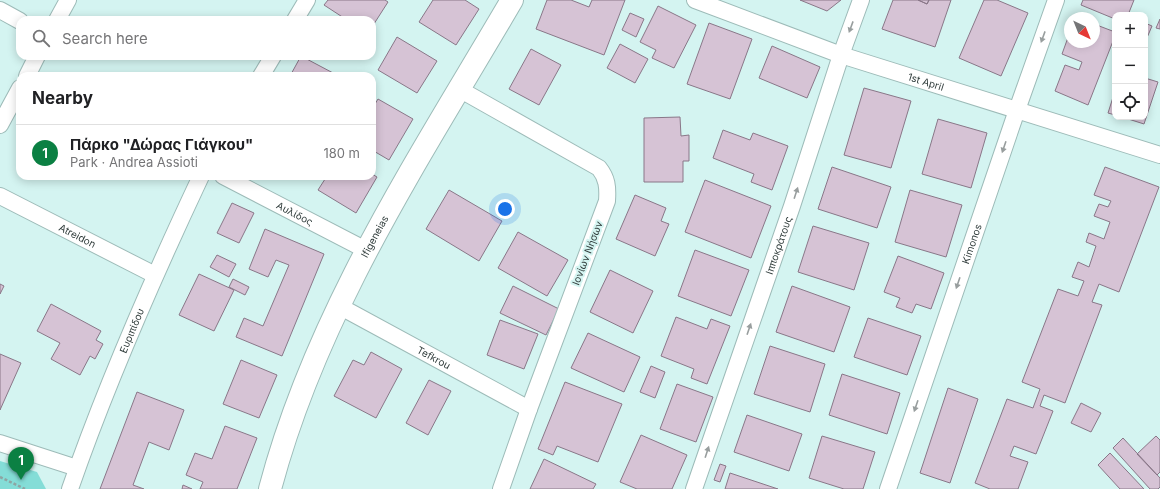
<!DOCTYPE html>
<meta charset="utf-8">
<style>
body{margin:0;font-family:Inter,sans-serif;background:#f2f2f2;color:#202124}
.controls{position:absolute;right:12px;top:12px;display:grid;overflow:hidden;border-radius:8px;box-shadow:0 2px 10px #0003}
.controls button{width:36px;height:36px;display:grid;place-items:center;padding:0;border:0;border-bottom:1px solid #e0e0e0;background:#fff;color:#202124;font:20px sans-serif}
.compass{position:absolute;left:1064px;top:12px;width:36px;height:36px;border-radius:50%;background:#fff;box-shadow:0 2px 10px #0003;rotate:137deg}
.you{position:absolute;left:505px;top:209px;width:14px;height:14px;margin:-10px;border:3px solid #fff;border-radius:50%;background:#1a73e8;box-shadow:0 0 0 6px #1a73e833}
.badge{display:grid;place-items:center;width:26px;height:26px;border-radius:50%;background:#0b8043;color:#fff;font-size:13px;font-weight:700}
.pin{position:absolute;translate:-50% -33px;filter:drop-shadow(0 1px 2px #0008)}
.pin::after{content:'';position:absolute;top:21px;width:14px;height:12px;background:inherit;clip-path:polygon(0 0,100% 0,50% 100%)}
.list{margin:0;padding:0;list-style:none}
h2{display:flex;justify-content:space-between;align-items:center;height:52px;margin:0;padding:0 16px;font-size:17px}
h2 small{font-size:13px;font-weight:400;color:#757577}
.list li{display:grid;grid-template-columns:26px 1fr auto;gap:12px;align-items:center;box-sizing:border-box;height:56px;padding:0 16px;border-top:1px solid #e0e0e0}
.list b{display:block;font-size:15px;white-space:nowrap}
.list p{margin:0;font-size:13px;white-space:nowrap;color:#757577}
.list em{font-size:13px;font-style:normal;color:#757577}
.icon{flex:none;width:22px;height:22px;fill:none;stroke:currentColor;stroke-width:2;stroke-linecap:round;stroke-linejoin:round}
.map{position:relative;flex:none;width:1160px;height:489px;overflow:hidden}
.search{position:absolute;background:#fff;box-shadow:0 2px 10px #0003;left:16px;top:16px;width:360px;height:44px;display:flex;align-items:center;gap:10px;box-sizing:border-box;padding:0 14px;border-radius:12px;color:#757577;font-size:15px}
.panel{position:absolute;background:#fff;box-shadow:0 2px 10px #0003;left:16px;top:72px;width:360px;height:108px;border-radius:12px}
.map>svg:first-child{display:block}
</style>
<div class="map">
<svg width="1160" height="489" viewBox="0 0 1160 489">
<rect width="100%" height="100%" fill="#d4f4f1"/>
<path fill="#84ddd7" d="M 0,461 L 37,472 L 46,489 L 0,489 Z"/>
<path fill="#d6c3d5" stroke="#897788" d="M 328,0 L 385,0 L 388,2 L 372,27 L 372,20 L 347,20 L 324,5 Z
M 433,0 L 465,0 L 479,9 L 456,45 L 419,22 Z
M 547,0 L 571,0 L 589,7 L 592,0 L 625,0 L 604,55 L 536,29 Z
M 800,0 L 841,0 L 827,11 Z
M 893,0 L 918,0 L 927,4 L 929,0 L 951,0 L 935,47 L 882,29 Z
M 918,0 L 929,0 L 927,4 Z
M 984,0 L 997,0 L 1028,13 L 1001,76 L 959,58 Z
M 1083,0 L 1134,0 L 1128,15 L 1115,15 L 1115,19 L 1081,5 Z
M 658,6 L 696,25 L 674,68 L 652,58 L 656,50 L 640,42 Z
M 630,13 L 644,19 L 636,37 L 622,30 Z
M 1160,19 L 1160,29 L 1156,28 Z
M 709,23 L 752,39 L 730,99 L 687,84 Z
M 1145,23 L 1152,26 L 1146,40 L 1145,40 Z
M 1094,24 L 1115,32 L 1115,36 L 1088,105 L 1055,91 L 1065,65 L 1079,70 L 1082,62 L 1062,54 L 1070,32 L 1070,42 L 1094,42 Z
M 397,37 L 437,61 L 417,93 L 378,70 Z
M 620,44 L 648,59 L 635,83 L 607,68 Z
M 772,46 L 820,67 L 807,98 L 759,78 Z
M 531,49 L 561,65 L 539,105 L 509,89 Z
M 301,56 L 335,74 L 334,76 L 290,76 Z
M 1145,78 L 1158,82 L 1144,124 L 1122,117 L 1145,117 Z
M 864,88 L 911,101 L 891,168 L 844,155 Z
M 1115,91 L 1115,115 L 1108,113 Z
M 378,99 L 413,119 L 389,160 L 372,150 L 372,109 Z
M 680,117 L 681,136 L 689,135 L 689,161 L 683,161 L 683,182 L 644,182 L 644,118 Z
M 938,119 L 987,133 L 971,188 L 922,174 Z
M 723,130 L 750,140 L 753,133 L 788,146 L 772,190 L 751,182 L 754,174 L 713,158 Z
M 832,167 L 891,187 L 877,228 L 818,209 Z
M 1105,167 L 1159,187 L 1119,292 L 1099,284 L 1092,302 L 1102,305 L 1065,403 L 1044,395 L 1040,406 L 1053,411 L 1036,454 L 1014,446 L 1010,456 L 1028,462 L 1018,489 L 990,489 L 975,483 L 1007,399 L 1033,408 L 1040,389 L 1022,382 L 1058,289 L 1078,296 L 1084,281 L 1072,277 L 1078,262 L 1089,267 L 1096,246 L 1086,242 L 1089,233 L 1104,239 L 1110,222 L 1094,216 L 1099,204 L 1108,207 L 1111,201 L 1094,195 Z
M 372,174 L 377,177 L 356,213 L 318,190 L 327,176 L 372,176 Z
M 705,180 L 771,206 L 751,258 L 685,232 Z
M 449,190 L 502,221 L 479,261 L 426,229 Z
M 910,190 L 962,205 L 946,257 L 895,242 Z
M 635,195 L 666,208 L 661,221 L 669,224 L 655,256 L 616,239 Z
M 232,203 L 254,213 L 239,243 L 217,233 Z
M 813,226 L 869,243 L 854,290 L 798,272 Z
M 265,229 L 324,254 L 282,356 L 236,337 L 244,318 L 263,326 L 289,265 L 276,260 L 268,277 L 249,269 Z
M 518,232 L 568,260 L 547,296 L 498,268 Z
M 695,250 L 749,270 L 731,316 L 678,296 Z
M 217,255 L 236,264 L 229,277 L 210,267 Z
M 898,256 L 944,273 L 931,309 L 916,304 L 912,313 L 896,307 L 900,298 L 884,292 Z
M 610,270 L 653,291 L 633,333 L 590,312 Z
M 199,274 L 234,290 L 214,331 L 179,315 Z
M 233,279 L 249,287 L 245,295 L 229,287 Z
M 0,284 L 4,286 L 0,294 Z
M 513,286 L 559,309 L 546,335 L 500,313 Z
M 792,286 L 850,307 L 834,352 L 776,332 Z
M 51,304 L 101,331 L 96,340 L 103,344 L 95,359 L 90,356 L 80,375 L 51,359 L 60,343 L 37,331 Z
M 676,317 L 707,329 L 711,319 L 730,326 L 707,384 L 691,378 L 694,369 L 661,356 Z
M 868,318 L 921,336 L 907,375 L 854,357 Z
M 500,320 L 538,334 L 524,369 L 487,355 Z
M 588,333 L 640,357 L 624,392 L 571,368 Z
M 770,346 L 825,364 L 810,412 L 754,394 Z
M 371,352 L 402,369 L 376,418 L 334,396 L 353,360 L 364,365 Z
M 0,354 L 21,363 L 0,410 Z
M 241,360 L 277,375 L 259,418 L 223,404 Z
M 651,366 L 665,372 L 655,398 L 640,392 Z
M 842,374 L 900,393 L 887,434 L 829,415 Z
M 429,380 L 451,391 L 428,435 L 406,423 Z
M 565,382 L 622,404 L 598,462 L 557,446 L 553,455 L 538,449 Z
M 677,384 L 713,397 L 696,442 L 660,429 Z
M 948,388 L 978,399 L 950,483 L 920,473 Z
M 137,392 L 184,410 L 169,450 L 149,442 L 133,485 L 144,489 L 100,489 Z
M 1081,403 L 1101,413 L 1091,432 L 1071,423 Z
M 747,415 L 802,434 L 789,471 L 734,452 Z
M 225,426 L 257,438 L 237,489 L 200,489 L 203,482 L 186,475 L 195,453 L 212,459 Z
M 641,435 L 687,455 L 672,489 L 637,489 L 620,482 Z
M 822,436 L 875,452 L 863,489 L 844,489 L 809,478 Z
M 1156,436 L 1160,440 L 1160,472 L 1157,475 L 1137,454 Z
M 1123,438 L 1160,478 L 1160,487 L 1158,489 L 1150,489 L 1113,448 Z
M 1110,453 L 1144,489 L 1120,489 L 1098,465 Z
M 544,459 L 596,484 L 593,489 L 530,489 Z
M 720,464 L 726,466 L 720,482 L 714,480 Z
M 730,473 L 778,489 L 725,489 Z
M 183,485 L 192,489 L 182,489 Z"/>
<g fill="none" stroke-linecap="round" stroke-linejoin="round">
<g stroke="#9dbbb8" stroke-width="18">
<g id="street">
<path id="s1" d="M 695,0 L 841,55 L 1160,155"/>
<path d="M 0,10 L 20,21"/>
<path d="M 57,20 L 68,0"/>
<path d="M 295,20 L 307,0"/>
<path d="M 27,76 L 37,56"/>
<path d="M 261,76 L 273,56"/>
<path d="M 459,89 L 599,168 C 607,178 608,187 607,201 L 529,409 L 501,489"/>
<path d="M 0,125 L 20,88"/>
<path id="s2" d="M 223,176 L 366,250"/>
<path id="s3" d="M 0,196 L 155,275"/>
<path id="s4" d="M 339,306 L 529,409"/>
<path d="M 0,443 L 77,468"/>
<path id="s5" d="M 70,489 C 107,382 153,278 201,176"/>
<path id="s6" d="M 694,489 L 792,206 L 841,55 L 861,0"/>
<path id="s7" d="M 888,489 L 1017,110 L 1056,0"/>
</g>
</g>
<g stroke="#9dbbb8" stroke-width="24">
<g id="secondary">
<path id="s8" d="M 270,489 C 317,311 420,157 512,0"/>
</g>
</g>
<path stroke="#8ea5a3" stroke-width="2.5" stroke-dasharray="3 2" stroke-linecap="butt" d="M 0,477 L 25,489"/>
<use href="#street" stroke="#fff" stroke-width="16"/>
<use href="#secondary" stroke="#fff" stroke-width="22"/>
</g>
<defs><path id="oneway-solid" d="M-6-.8H1V-3.2L6.5 0L1 3.2V.8H-6Z"/></defs>
<g fill="#989e9e">
<use href="#oneway-solid" transform="translate(851 27) rotate(110)"/>
<use href="#oneway-solid" transform="translate(1043 37) rotate(110)"/>
<use href="#oneway-solid" transform="translate(1004 147) rotate(109)"/>
<use href="#oneway-solid" transform="translate(796 193) rotate(-72)"/>
<use href="#oneway-solid" transform="translate(958 283) rotate(109)"/>
<use href="#oneway-solid" transform="translate(749 329) rotate(-71)"/>
<use href="#oneway-solid" transform="translate(916 406) rotate(109)"/>
<use href="#oneway-solid" transform="translate(707 452) rotate(-72)"/>
</g>
<g text-anchor="middle" dominant-baseline="central" stroke-width="4" stroke-linejoin="round" paint-order="stroke">
<g font-size="10" fill="#323e3d" stroke="#d4f4f1">
<text stroke="none"><textPath href="#s1" startOffset="245">1st April</textPath></text>
<text stroke="none"><textPath href="#s2" startOffset="81">Αυλίδος</textPath></text>
<text stroke="none"><textPath href="#s3" startOffset="87">Atreidon</textPath></text>
<text stroke="none"><textPath href="#s8" startOffset="274">Ifigeneias</textPath></text>
<text stroke="none"><textPath href="#s7" startOffset="259">Kimonos</textPath></text>
<text stroke="none"><textPath href="#s6" startOffset="258">Ιπποκράτους</textPath></text>
<text transform="translate(587 253) rotate(-69)">Ιονίων Νήσων</text>
<text stroke="none"><textPath href="#s5" startOffset="170">Ευριπίδου</textPath></text>
<text stroke="none"><textPath href="#s4" startOffset="108">Tefkrou</textPath></text>
</g>
</g>
</svg>
<div class="controls">
<button>+</button>
<button>−</button>
<button><svg class="icon" aria-label="locate" viewBox="0 0 24 24"><circle cx="12" cy="12" r="6"/><path d="M12 2v4M12 18v4M2 12h4M18 12h4"/></svg></button>
</div>
<svg class="compass" viewBox="-18 -18 36 36"><path d="M0-13l5 13h-10z" fill="#e53935"/><path d="M0 13l5-13h-10z" fill="#757577"/></svg>
<div class="you"></div>
<div class="pin badge" style="left:21px;top:480px">1</div>
<div class="search"><svg class="icon" aria-label="search" viewBox="0 0 24 24"><circle cx="10" cy="10" r="6"/><path d="M15 15l6 6"/></svg>Search here</div>
<section class="panel">
<h2>Nearby<small></small></h2>
<ul class="list">
<li><span class="badge">1</span><div><b>Πάρκο &quot;Δώρας Γιάγκου&quot;</b><p>Park · Andrea Assioti</p></div><em>180 m</em></li>
</ul>
</section>
</div>
